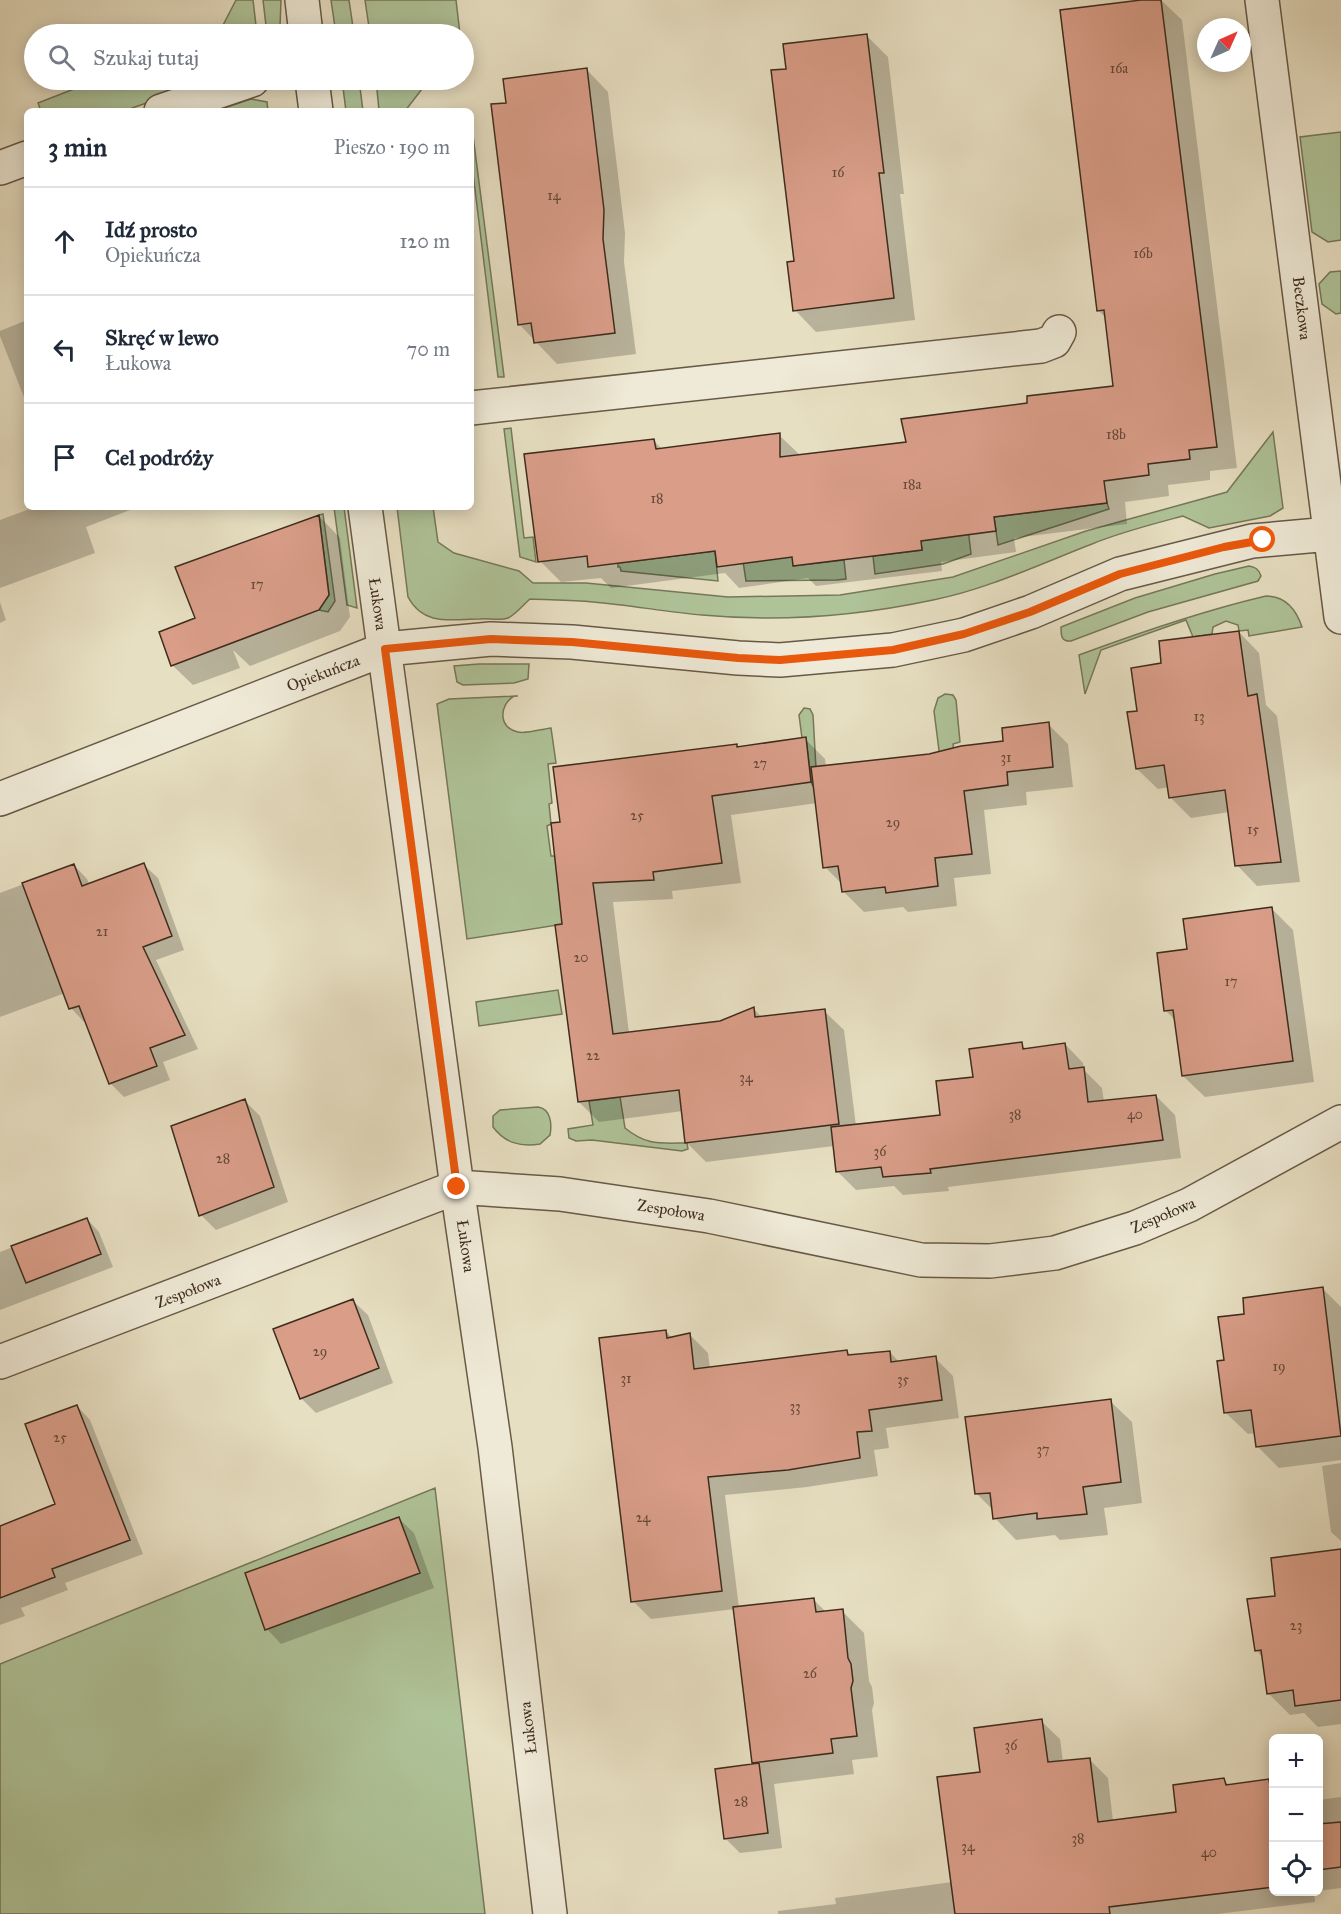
<!DOCTYPE html>
<html lang="pl">
<meta charset="utf-8">
<style>
body{margin:0;font-family:"IM FELL Great Primer",serif;background:#f6f6f7;color:#1f2937}
.controls{position:absolute;right:18px;bottom:18px;display:grid;overflow:hidden;border-radius:9px;box-shadow:0 3px 15px #0003}
.controls button{width:54px;height:54px;display:grid;place-items:center;padding:0;border:0;border-bottom:2px solid #e0e1e3;background:#fff;color:#1f2937;font:30px sans-serif}
.compass{position:absolute;left:1197px;top:18px;width:54px;height:54px;border-radius:50%;background:#fff;box-shadow:0 3px 15px #0003;rotate:45deg}
.stop{position:absolute;width:18px;height:18px;margin:-14px;border:4px solid #ea580c;border-radius:50%;background:#fff}
.stop.end{background:#ea580c;border-color:#fff;box-shadow:0 2px 6px #0008}
.list{margin:0;padding:0;list-style:none}
h2{display:flex;justify-content:space-between;align-items:center;height:78px;margin:0;padding:0 24px;font-size:26px}
h2 small{font-size:20px;font-weight:400;color:#747a83}
.list li{display:grid;grid-template-columns:39px 1fr auto;gap:18px;align-items:center;box-sizing:border-box;height:108px;padding:0 24px;border-top:2px solid #e0e1e3}
.list b{display:block;font-size:22px;white-space:nowrap}
.list p{margin:0;font-size:20px;white-space:nowrap;color:#747a83}
.list em{font-size:20px;font-style:normal;color:#747a83}
.icon{flex:none;width:33px;height:33px;fill:none;stroke:currentColor;stroke-width:2;stroke-linecap:round;stroke-linejoin:round}
.map{position:relative;flex:none;width:1341px;height:1914px;overflow:hidden}
.search{position:absolute;background:#fff;box-shadow:0 3px 15px #0003;left:24px;top:24px;width:450px;height:66px;display:flex;align-items:center;gap:15px;box-sizing:border-box;padding:0 21px;border-radius:33px;color:#747a83;font-size:22px}
.panel{position:absolute;background:#fff;box-shadow:0 3px 15px #0003;left:24px;top:108px;width:450px;height:402px;border-radius:9px}
.map>svg:first-child{display:block}
</style>
<div class="map">
<svg width="1341" height="1914" viewBox="0 0 1341 1914">
<rect width="100%" height="100%" fill="#e7dfc2"/>
<filter id="stains"><feTurbulence type="fractalNoise" baseFrequency=".00333" numOctaves="4"/><feColorMatrix values="0 0 0 0 .2 0 0 0 0 .09 0 0 0 0 .02 0 0 0 .5 -.17"/></filter>
<radialGradient id="worn" r=".72"><stop offset=".6" stop-color="#630" stop-opacity="0"/><stop offset="1" stop-color="#630" stop-opacity=".3"/></radialGradient>
<path fill="#afc398" stroke="#76785a" stroke-width="1.5" d="M 236,0 L 253,0 L 257,34 L 208,34 L 221,29 Z
M 263,0 L 281,0 L 280,26 L 277,34 L 267,34 Z
M 331,0 L 349,0 L 354,34 L 336,34 Z
M 365,0 L 456,0 L 460,34 L 370,34 Z
M 97,80 L 211,80 L 124,111 L 41,111 L 38,103 Z
M 342,80 L 359,80 L 363,111 L 346,111 Z
M 376,80 L 429,80 L 405,111 L 379,110 Z
M 251,99 L 267,102 L 268,111 L 215,111 Z
M 471,120 L 504,376 L 504,377 L 498,377 L 471,157 Z
M 1341,132 L 1341,240 L 1328,242 L 1312,232 L 1300,137 Z
M 1341,271 L 1341,313 L 1336,314 L 1322,304 L 1319,284 L 1330,272 Z
M 511,428 L 524,538 L 533,537 L 536,562 L 520,557 L 504,429 Z
M 1273,432 L 1283,508 L 1270,516 L 1209,528 L 1183,516 C 1153,524 1121,532 1092,544 C 1040,564 988,589 933,600 C 858,616 778,622 702,615 C 666,612 630,605 593,602 C 572,600 551,600 530,599 C 524,604 515,615 508,618 C 501,621 487,618 480,619 C 452,619 424,627 408,597 L 397,507 L 433,507 L 438,542 L 454,553 L 519,571 L 533,583 L 586,583 L 728,597 L 840,595 L 953,577 L 1086,531 L 1227,492 Z
M 1067,495 L 1068,508 L 1107,503 L 1109,509 L 998,545 L 994,517 L 1043,511 L 1042,498 Z
M 334,507 L 344,507 L 357,608 L 347,605 Z
M 323,514 L 335,601 L 328,612 L 319,610 L 329,594 L 319,515 Z
M 967,520 L 971,554 L 943,564 L 875,574 L 873,556 L 922,550 L 919,526 Z
M 791,542 L 794,566 L 844,560 L 846,579 L 837,580 L 746,581 L 741,548 Z
M 715,551 L 718,581 L 621,571 L 620,567 L 618,567 L 618,563 Z
M 1249,566 C 1255,567 1259,569 1261,576 L 1258,581 L 1148,612 L 1071,641 C 1061,642 1061,635 1061,627 L 1135,598 L 1215,574 Z
M 1266,596 C 1286,596 1296,609 1302,627 L 1249,636 L 1248,630 L 1239,631 L 1238,625 L 1226,621 L 1213,627 L 1212,634 L 1193,637 L 1186,620 L 1101,650 L 1085,694 L 1079,655 C 1141,632 1202,611 1266,596 Z
M 479,664 L 529,664 L 528,679 L 514,683 L 463,685 L 457,682 L 454,666 Z
M 945,694 L 953,695 L 956,700 L 960,742 L 953,744 L 955,764 L 941,766 L 934,711 L 938,698 Z
M 514,696 C 499,705 498,728 518,732 C 527,734 542,729 551,728 L 556,763 L 548,764 L 552,803 L 549,804 L 551,824 L 547,826 L 551,856 L 556,856 L 577,922 L 467,939 L 437,704 L 449,699 L 518,696 Z
M 804,708 L 810,709 L 813,715 L 817,786 L 813,786 L 811,782 L 806,738 L 802,738 L 799,715 Z
M 558,990 L 562,1014 L 479,1026 L 476,1002 Z
M 620,1097 L 625,1128 C 647,1146 660,1143 687,1143 L 688,1149 L 682,1151 L 592,1140 L 576,1141 L 569,1138 L 568,1129 L 593,1125 L 589,1101 Z
M 538,1107 C 551,1109 552,1124 550,1135 L 540,1144 C 520,1147 505,1143 493,1127 L 493,1116 L 500,1110 Z
M 435,1488 L 485,1914 L 0,1914 L 0,1664 Z"/>
<path fill="#0003" d="M 1153,0 L 1161,0 L 1182,20 L 1237,468 L 1210,471 L 1210,480 L 1168,485 L 1169,496 L 1125,502 L 1127,524 L 1014,538 L 1016,552 L 941,562 L 942,571 L 816,586 L 808,578 L 739,588 L 725,573 L 611,588 L 601,578 L 561,582 L 540,561 L 653,440 L 663,450 L 779,435 L 801,456 L 908,444 L 1029,405 L 1115,387 L 1107,319 L 1098,310 Z
M 866,35 L 888,57 L 904,194 L 900,194 L 915,320 L 816,332 L 795,310 L 796,262 L 787,70 Z
M 587,70 L 608,92 L 625,233 L 624,262 L 636,354 L 557,364 L 519,324 L 508,105 Z
M 27,320 L 27,405 L 0,336 L 0,331 Z
M 35,507 L 138,507 L 86,527 L 95,553 L 0,588 L 0,520 Z
M 319,516 L 340,538 L 350,617 L 340,631 L 250,666 L 233,650 L 240,668 L 193,685 L 172,665 Z
M 0,602 L 6,620 L 0,623 Z
M 1239,632 L 1259,653 L 1266,705 L 1277,716 L 1300,882 L 1257,886 L 1237,865 L 1229,812 L 1191,818 L 1171,798 L 1169,787 L 1158,789 L 1137,769 L 1139,712 L 1163,664 Z
M 1048,724 L 1068,744 L 1073,787 L 1026,792 L 1027,805 L 984,810 L 991,874 L 954,878 L 957,906 L 908,912 L 903,907 L 864,912 L 843,891 L 843,885 L 825,867 L 817,803 L 731,815 L 741,883 L 672,891 L 673,899 L 613,902 L 629,1033 L 720,1023 L 753,1008 L 762,1018 L 824,1011 L 844,1030 L 856,1126 L 942,1116 L 974,1078 L 1021,1044 L 1027,1050 L 1065,1044 L 1083,1063 L 1084,1070 L 1102,1088 L 1104,1102 L 1156,1096 L 1175,1115 L 1181,1158 L 948,1187 L 949,1191 L 903,1195 L 894,1186 L 856,1190 L 837,1171 L 834,1146 L 706,1162 L 686,1142 L 683,1111 L 599,1122 L 579,1102 L 563,925 L 561,823 L 736,746 L 739,748 L 805,739 L 825,759 L 826,767 L 929,755 L 1005,742 Z
M 74,865 L 87,879 L 90,885 L 144,865 L 158,878 L 184,950 L 156,960 L 198,1049 L 163,1062 L 170,1080 L 124,1097 L 110,1083 L 87,1021 L 84,1022 L 71,1008 L 65,993 L 0,1017 L 0,893 Z
M 1272,909 L 1293,930 L 1314,1082 L 1205,1097 L 1183,1076 L 1176,1021 L 1165,1010 L 1189,951 Z
M 245,1101 L 260,1116 L 288,1202 L 216,1230 L 201,1215 L 173,1127 Z
M 87,1219 L 99,1232 L 113,1267 L 0,1310 L 0,1252 Z
M 1323,1289 L 1341,1307 L 1341,1460 L 1279,1468 L 1257,1446 L 1256,1433 L 1248,1434 L 1226,1413 L 1226,1361 L 1246,1315 Z
M 353,1301 L 368,1315 L 393,1383 L 316,1413 L 301,1398 Z
M 666,1331 L 672,1338 L 690,1335 L 708,1353 L 710,1368 L 847,1352 L 851,1356 L 890,1352 L 899,1362 L 935,1358 L 953,1376 L 959,1418 L 886,1428 L 889,1448 L 874,1450 L 878,1476 L 807,1487 L 725,1495 L 739,1608 L 814,1600 L 827,1613 L 842,1611 L 864,1633 L 869,1681 L 872,1687 L 874,1703 L 872,1710 L 878,1757 L 852,1760 L 854,1774 L 774,1784 L 782,1848 L 740,1853 L 725,1838 L 756,1765 L 753,1763 L 735,1609 L 651,1619 L 633,1601 Z
M 1110,1401 L 1132,1422 L 1142,1503 L 1104,1508 L 1108,1535 L 1060,1540 L 1055,1535 L 1016,1540 L 995,1518 L 994,1511 L 977,1494 Z
M 77,1406 L 90,1420 L 143,1554 L 65,1583 L 68,1590 L 21,1608 L 25,1616 L 0,1625 L 0,1532 L 57,1505 Z
M 1341,1463 L 1341,1541 L 1331,1532 L 1322,1466 Z
M 399,1519 L 414,1533 L 434,1588 L 281,1644 L 267,1629 Z
M 1341,1551 L 1341,1724 L 1318,1727 L 1304,1713 L 1290,1715 L 1268,1693 L 1263,1658 L 1256,1650 L 1277,1597 Z
M 1041,1721 L 1060,1739 L 1063,1762 L 1089,1759 L 1108,1778 L 1113,1821 L 1177,1813 L 1224,1780 L 1230,1786 L 1269,1781 L 1274,1785 L 1274,1892 L 1316,1892 L 1314,1892 L 1315,1902 L 1217,1914 L 778,1914 L 778,1911 L 836,1904 L 835,1898 L 952,1882 L 981,1773 Z
M 1341,1797 L 1341,1888 L 1318,1891 L 1318,1800 Z"/>
<path fill="#d99d88" stroke="#3e2c1d" stroke-width="1.5" d="M 1141,0 L 1161,0 L 1217,447 L 1189,450 L 1190,459 L 1148,464 L 1149,475 L 1104,481 L 1107,503 L 994,517 L 996,531 L 921,541 L 922,550 L 793,566 L 792,557 L 717,567 L 715,551 L 588,567 L 587,556 L 538,562 L 524,454 L 654,439 L 656,449 L 780,433 L 780,457 L 906,442 L 901,419 L 1027,403 L 1027,396 L 1113,386 L 1104,310 L 1097,311 L 1060,10 Z
M 867,34 L 884,173 L 879,173 L 894,298 L 793,311 L 787,262 L 794,261 L 771,70 L 786,69 L 783,44 Z
M 587,68 L 604,210 L 603,239 L 615,333 L 534,343 L 531,323 L 518,325 L 491,104 L 506,103 L 503,79 Z
M 319,515 L 329,595 L 319,610 L 171,666 L 159,632 L 195,618 L 175,567 Z
M 1239,631 L 1248,696 L 1257,694 L 1281,862 L 1235,866 L 1225,790 L 1169,798 L 1164,765 L 1136,769 L 1127,712 L 1137,711 L 1131,668 L 1161,663 L 1159,641 Z
M 1049,722 L 1053,767 L 1007,772 L 1008,785 L 964,791 L 972,854 L 935,858 L 938,886 L 886,893 L 885,887 L 842,892 L 838,866 L 823,868 L 811,767 L 929,754 L 961,746 L 1003,741 L 1002,728 Z
M 806,737 L 811,782 L 712,796 L 722,863 L 653,872 L 654,880 L 593,883 L 613,1034 L 720,1021 L 754,1007 L 755,1017 L 825,1009 L 839,1124 L 685,1143 L 679,1090 L 578,1102 L 555,925 L 562,924 L 551,823 L 560,822 L 553,767 L 737,744 L 737,747 Z
M 144,863 L 172,936 L 143,947 L 185,1035 L 150,1048 L 157,1066 L 109,1084 L 79,1006 L 69,1009 L 22,883 L 74,864 L 82,886 Z
M 1272,907 L 1293,1061 L 1182,1076 L 1173,1010 L 1164,1011 L 1157,953 L 1187,949 L 1183,919 Z
M 1022,1042 L 1023,1049 L 1065,1043 L 1069,1069 L 1084,1067 L 1088,1102 L 1156,1095 L 1163,1140 L 930,1169 L 931,1173 L 883,1177 L 881,1167 L 836,1172 L 831,1127 L 940,1115 L 936,1081 L 973,1077 L 969,1049 Z
M 245,1099 L 274,1187 L 199,1216 L 171,1126 Z
M 87,1218 L 101,1254 L 26,1283 L 11,1246 Z
M 1323,1287 L 1341,1436 L 1256,1447 L 1251,1410 L 1224,1413 L 1217,1361 L 1224,1360 L 1218,1317 L 1244,1314 L 1243,1298 Z
M 353,1299 L 379,1368 L 300,1399 L 273,1329 Z
M 666,1330 L 667,1338 L 690,1333 L 694,1369 L 847,1350 L 848,1355 L 890,1351 L 891,1362 L 936,1356 L 942,1400 L 869,1410 L 872,1431 L 857,1432 L 860,1458 L 788,1470 L 708,1477 L 722,1591 L 631,1602 L 599,1338 Z
M 1111,1399 L 1121,1482 L 1083,1487 L 1087,1514 L 1037,1519 L 1037,1513 L 993,1519 L 990,1493 L 975,1494 L 965,1417 Z
M 77,1405 L 130,1540 L 52,1569 L 55,1577 L 0,1598 L 0,1526 L 55,1504 L 25,1424 Z
M 399,1517 L 420,1573 L 265,1630 L 245,1573 Z
M 1341,1549 L 1341,1700 L 1295,1706 L 1293,1690 L 1267,1694 L 1261,1650 L 1255,1651 L 1247,1599 L 1275,1596 L 1271,1558 Z
M 814,1598 L 816,1612 L 843,1609 L 848,1658 L 851,1664 L 853,1681 L 851,1688 L 857,1736 L 831,1739 L 833,1753 L 752,1763 L 733,1607 Z
M 1042,1719 L 1048,1762 L 1090,1758 L 1098,1822 L 1176,1812 L 1173,1785 L 1224,1778 L 1226,1785 L 1269,1779 L 1274,1816 L 1274,1887 L 1109,1907 L 1110,1914 L 955,1914 L 937,1777 L 980,1772 L 974,1728 Z
M 759,1763 L 768,1833 L 724,1839 L 715,1769 Z
M 1341,1822 L 1341,1867 L 1318,1870 L 1318,1824 Z"/>
<g fill="none" stroke-linecap="round" stroke-linejoin="round">
<g stroke="#685946" stroke-width="36">
<path id="minor" d="M 302,0 L 306,34
M 1262,0 L 1341,617
M 312,80 L 316,111
M 161,111 L 252,80
M 0,168 L 27,158
M 471,408 L 1041,346 L 1054,341 L 1059,332
M 365,507 L 457,1187 L 495,1447 L 550,1914
M 0,799 L 385,649 L 491,639 L 572,642 L 738,658 L 780,660 L 893,650 L 964,635 L 1031,612 L 1120,574 L 1252,541 L 1330,534
M 0,1362 L 457,1187 L 560,1194 L 709,1216 L 921,1260 L 990,1261 L 1055,1253 L 1135,1228 L 1189,1205 L 1341,1122"/>
</g>
<use href="#minor" stroke="#efead7" stroke-width="33"/>
</g>
<g fill="none" stroke-linecap="round" stroke-linejoin="round">
<path stroke="#ea580c" stroke-width="8" d="M 457,1187 L 385,649 L 491,639 L 572,642 L 738,658 L 780,660 L 893,650 L 964,634 L 1030,612 L 1120,574 L 1224,547 L 1263,540"/>
</g>
<g text-anchor="middle" dominant-baseline="central" stroke-width="4.5" stroke-linejoin="round" paint-order="stroke">
<g font-size="14" fill="#654838">
<text x="1119" y="68">16a</text>
<text x="838" y="172">16</text>
<text x="554" y="195">14</text>
<text x="1143" y="253">16b</text>
<text x="1116" y="434">18b</text>
<text x="912" y="484">18a</text>
<text x="657" y="498">18</text>
<text x="257" y="584">17</text>
<text x="1199" y="716">13</text>
<text x="1006" y="757">31</text>
<text x="760" y="763">27</text>
<text x="637" y="815">25</text>
<text x="893" y="822">29</text>
<text x="1253" y="829">15</text>
<text x="102" y="931">21</text>
<text x="581" y="957">20</text>
<text x="1231" y="981">17</text>
<text x="593" y="1055">22</text>
<text x="746" y="1077">34</text>
<text x="1015" y="1114">38</text>
<text x="1135" y="1114">40</text>
<text x="880" y="1151">36</text>
<text x="223" y="1158">28</text>
<text x="320" y="1351">29</text>
<text x="1279" y="1366">19</text>
<text x="626" y="1378">31</text>
<text x="903" y="1379">35</text>
<text x="795" y="1406">33</text>
<text x="60" y="1437">25</text>
<text x="1043" y="1449">37</text>
<text x="643" y="1517">24</text>
<text x="1296" y="1625">23</text>
<text x="810" y="1673">26</text>
<text x="1011" y="1745">36</text>
<text x="741" y="1801">28</text>
<text x="1078" y="1838">38</text>
<text x="968" y="1846">34</text>
<text x="1209" y="1852">40</text>
</g>
<g font-size="16" fill="#3e2c1d" stroke="#efead7">
<text transform="translate(1302 308) rotate(83)">Beczkowa</text>
<text transform="translate(378 604) rotate(82)">Łukowa</text>
<text transform="translate(323 673) rotate(-21)">Opiekuńcza</text>
<text transform="translate(671 1210) rotate(9)">Zespołowa</text>
<text transform="translate(1163 1215) rotate(-23)">Zespołowa</text>
<text transform="translate(466 1246) rotate(82)">Łukowa</text>
<text transform="translate(188 1291) rotate(-21)">Zespołowa</text>
<text transform="translate(528 1728) rotate(-97)">Łukowa</text>
</g>
</g>
<rect width="100%" height="100%" filter="url(#stains)"/>
<rect width="100%" height="100%" fill="url(#worn)"/>
</svg>
<div class="controls">
<button>+</button>
<button>−</button>
<button><svg class="icon" aria-label="locate" viewBox="0 0 24 24"><circle cx="12" cy="12" r="6"/><path d="M12 2v4M12 18v4M2 12h4M18 12h4"/></svg></button>
</div>
<svg class="compass" viewBox="-18 -18 36 36"><path d="M0-13l5 13h-10z" fill="#e53935"/><path d="M0 13l5-13h-10z" fill="#747a83"/></svg>
<div class="stop" style="left:1263px;top:540px"></div>
<div class="stop end" style="left:457px;top:1187px"></div>
<div class="search"><svg class="icon" aria-label="search" viewBox="0 0 24 24"><circle cx="10" cy="10" r="6"/><path d="M15 15l6 6"/></svg>Szukaj tutaj</div>
<section class="panel">
<h2>3 min<small>Pieszo · 190 m</small></h2>
<ul class="list">
<li><svg class="icon" aria-label="ahead" viewBox="0 0 24 24"><path d="M12 20V5M6 11l6-6 6 6"/></svg><div><b>Idź prosto</b><p>Opiekuńcza</p></div><em>120 m</em></li>
<li><svg class="icon" aria-label="left" viewBox="0 0 24 24"><path d="M17 20v-9H6M10 6l-5 5 5 5"/></svg><div><b>Skręć w lewo</b><p>Łukowa</p></div><em>70 m</em></li>
<li><svg class="icon" aria-label="arrive" viewBox="0 0 24 24"><path d="M6 21V4h12l-3 4 3 4H6"/></svg><div><b>Cel podróży</b></div></li>
</ul>
</section>
</div>
